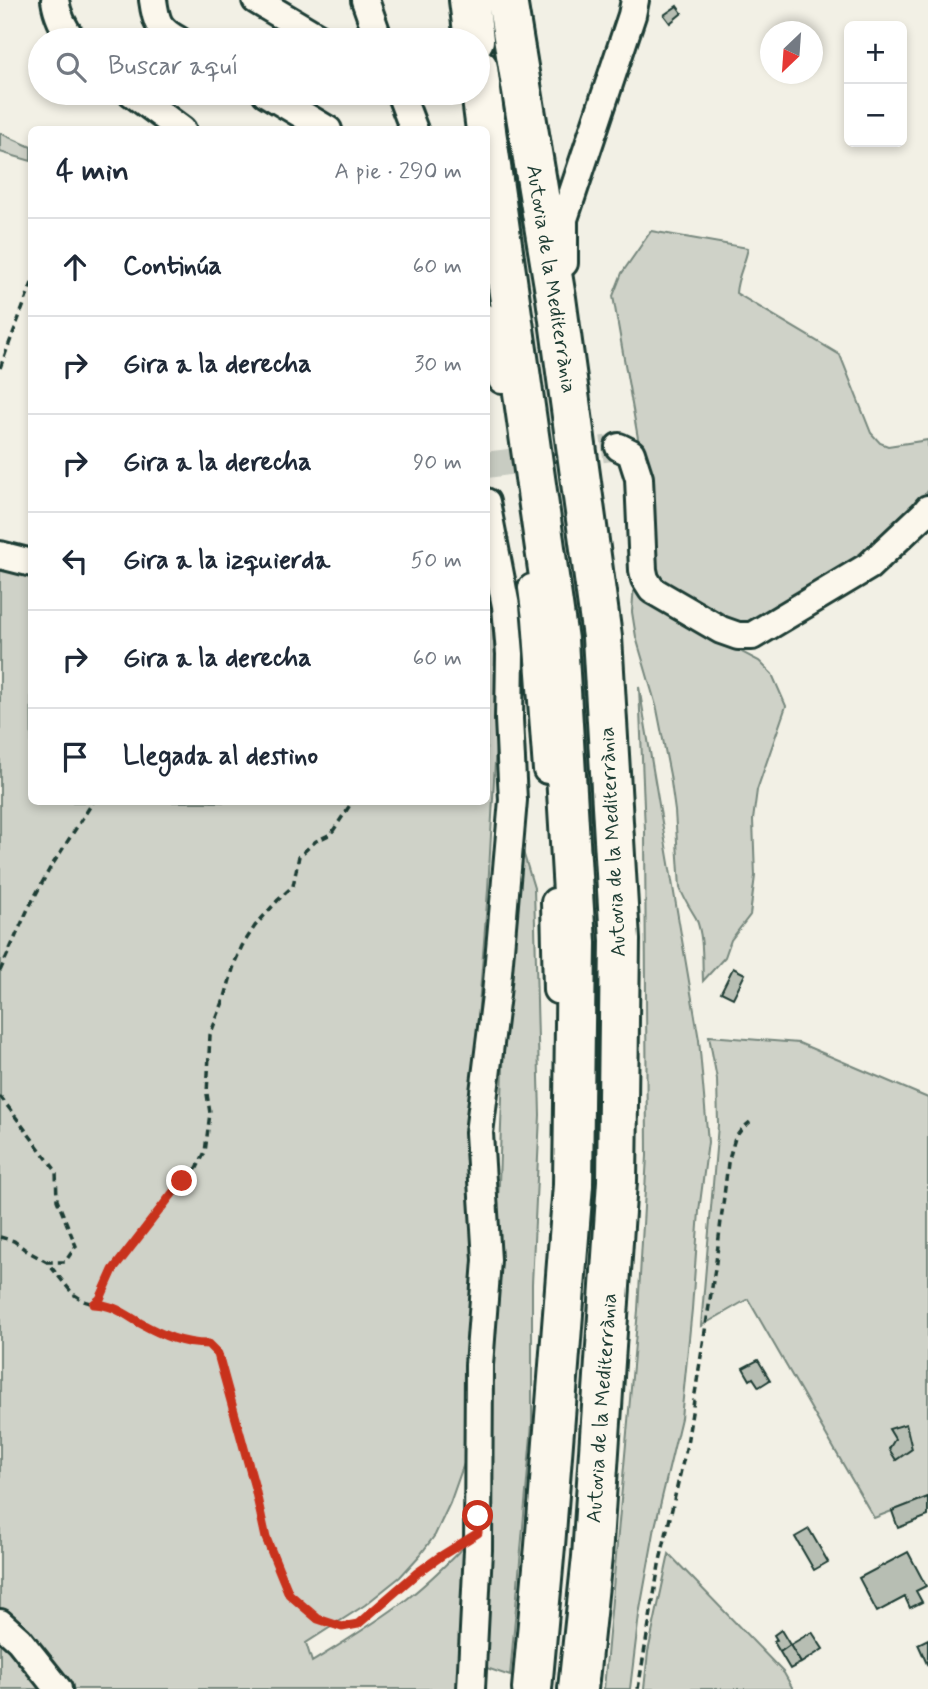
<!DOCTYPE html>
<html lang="es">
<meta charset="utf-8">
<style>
body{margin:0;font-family:Mynerve,sans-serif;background:#f6f6f7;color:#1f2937}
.controls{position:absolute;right:21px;top:21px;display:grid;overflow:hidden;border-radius:10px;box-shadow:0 4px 10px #0003}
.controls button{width:63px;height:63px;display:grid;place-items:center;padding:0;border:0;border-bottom:2px solid #e0e1e3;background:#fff;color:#1f2937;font:35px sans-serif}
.compass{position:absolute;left:760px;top:21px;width:63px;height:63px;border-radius:50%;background:#fff;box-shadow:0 4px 10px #0003;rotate:205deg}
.stop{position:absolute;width:21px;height:21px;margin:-16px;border:5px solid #c8321e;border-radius:50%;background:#fff}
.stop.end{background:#c8321e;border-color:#fff;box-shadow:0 2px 7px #0008}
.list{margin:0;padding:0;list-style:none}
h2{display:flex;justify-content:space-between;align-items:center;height:91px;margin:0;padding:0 28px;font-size:30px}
h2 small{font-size:23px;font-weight:400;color:#747a83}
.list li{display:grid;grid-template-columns:46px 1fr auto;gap:21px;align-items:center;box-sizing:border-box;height:98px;padding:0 28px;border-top:2px solid #e0e1e3}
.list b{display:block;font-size:26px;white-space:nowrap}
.list em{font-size:23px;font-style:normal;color:#747a83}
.icon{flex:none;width:38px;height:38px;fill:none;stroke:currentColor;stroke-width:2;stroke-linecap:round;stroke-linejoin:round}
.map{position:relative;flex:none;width:928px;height:1689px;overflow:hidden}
.search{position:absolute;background:#fff;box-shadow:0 4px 10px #0003;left:28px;top:28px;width:462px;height:77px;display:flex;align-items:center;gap:18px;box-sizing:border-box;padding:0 24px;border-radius:38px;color:#747a83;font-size:26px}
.panel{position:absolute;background:#fff;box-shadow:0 4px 10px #0003;left:28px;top:126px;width:462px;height:679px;border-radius:10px}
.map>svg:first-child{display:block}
</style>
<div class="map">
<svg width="928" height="1689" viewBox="0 0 928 1689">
<rect width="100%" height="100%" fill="#f2f0e5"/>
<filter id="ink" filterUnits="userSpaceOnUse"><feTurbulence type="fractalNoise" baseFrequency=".0143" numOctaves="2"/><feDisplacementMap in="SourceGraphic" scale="14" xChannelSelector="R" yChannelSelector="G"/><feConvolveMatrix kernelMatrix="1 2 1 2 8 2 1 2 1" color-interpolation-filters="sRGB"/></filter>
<g filter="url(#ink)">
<path fill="#cfd2c8" stroke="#77887e" stroke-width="2" d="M 0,133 L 31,147 L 31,161 L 0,152 Z
M 651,231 L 748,248 C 745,264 737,277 736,293 L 840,355 L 871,433 L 880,443 L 888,446 L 928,440 L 928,491 L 899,527 L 807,597 L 741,627 L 663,582 L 654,571 L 642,461 L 613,296 L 622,273 Z
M 487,568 L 495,654 L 496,743 L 488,890 L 473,1083 L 476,1250 L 468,1452 L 450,1503 L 435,1535 L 420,1555 L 400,1577 L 365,1605 L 306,1643 L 312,1662 C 344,1642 377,1622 407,1599 C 430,1581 451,1560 471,1539 L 462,1689 L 65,1689 L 0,1614 L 0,570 L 31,576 L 32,802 L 486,802 Z
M 634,584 L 711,636 L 759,661 L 772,674 L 786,706 L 757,790 L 753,820 L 755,876 L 750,915 L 731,940 L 725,957 L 703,981 C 702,961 704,937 696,918 C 690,908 684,899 680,888 L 675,811 L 670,775 L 657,709 L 636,637 L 632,612 Z
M 639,687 L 699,1040 L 708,1142 L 699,1211 L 692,1309 L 681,1418 L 655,1527 L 639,1615 L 630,1689 L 604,1689 L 638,1310 L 647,1156 L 645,830 Z
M 512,815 L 534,888 L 540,1115 L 532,1284 L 532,1424 L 510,1676 L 472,1663 L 478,1516 L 499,1183 Z
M 709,1036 L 799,1043 L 928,1098 L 928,1497 L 874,1518 L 748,1299 L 701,1326 L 718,1125 L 717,1079 Z
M 669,1554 L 784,1673 L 793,1689 L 644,1689 L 648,1652 Z
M 0,1637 L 43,1689 L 0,1689 Z"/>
<path fill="#b7beb3" stroke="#1f3d34" stroke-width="2" d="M 677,6 L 682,13 L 670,23 L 664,15 Z
M 733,968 L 745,974 L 733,998 L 721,992 Z
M 758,1360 L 770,1380 L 759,1387 L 753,1378 L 750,1380 L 743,1368 Z
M 906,1424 L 912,1449 L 896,1460 L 889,1449 L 895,1439 L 889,1429 Z
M 928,1497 L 928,1516 L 898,1528 L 892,1511 Z
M 809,1529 L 828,1562 L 814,1570 L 795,1537 Z
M 908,1552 L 926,1586 L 916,1591 L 922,1602 L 910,1608 L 905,1597 L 877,1612 L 859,1578 Z
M 781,1630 L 790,1645 L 780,1652 L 774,1642 L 777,1640 L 774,1635 Z
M 812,1632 L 823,1649 L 801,1663 L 790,1645 Z
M 928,1639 L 928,1663 L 927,1664 L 918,1644 Z
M 790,1645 L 801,1663 L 790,1669 L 780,1652 Z"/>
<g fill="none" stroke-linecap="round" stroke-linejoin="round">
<path stroke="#c8ccc2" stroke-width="26" stroke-dasharray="26 13" stroke-linecap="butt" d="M 486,465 L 619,447"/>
<g stroke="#1f3d34" stroke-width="32">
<path id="minor" d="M 55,0 C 57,14 64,29 73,40
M 153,0 C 156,22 158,29 178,40
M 256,0 L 323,40
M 365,0 L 379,40
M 132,93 L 182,130
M 266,93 L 328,130
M 400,93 L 414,130
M 564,263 L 564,219 L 632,15 L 635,0
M 486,318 L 497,346 L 502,380
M 619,447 L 631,453 L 639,478 L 643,570 L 645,579 L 652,590 L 721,630 L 738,636 L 752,636 L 869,566 L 924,514 L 928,509
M 0,555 L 32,563
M 532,588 L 536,618 L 547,770
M 555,902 L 557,990
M 0,1623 L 19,1640 L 58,1689
M 471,1689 L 478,1550 L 479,1365 L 487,1260 L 479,1133 L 496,995 L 513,800 L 509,719 L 510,654 L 506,606 L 486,502"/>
</g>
<g stroke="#1f3d34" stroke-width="44">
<path id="highway" d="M 469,0 L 474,40
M 507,0 L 556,298 L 602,637 L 620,940 L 617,1181 L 592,1557 L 578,1689
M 478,68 L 486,130
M 486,131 L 558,640 L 576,943 L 573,1185 L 545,1546 L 532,1689"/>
</g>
<path stroke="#1f3d34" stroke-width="3.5" stroke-dasharray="7 5" stroke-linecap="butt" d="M 0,368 L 32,283
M 0,971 L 28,909 L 49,870 L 93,802
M 0,1096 L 56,1171 L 57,1200 L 76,1246 L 65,1262 L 47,1262
M 0,1237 L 14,1241 L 27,1251 L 47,1262 L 73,1294 L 84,1301 L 94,1304 L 100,1299 L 113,1270 L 182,1181 L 197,1168 L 205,1152 L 210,1113 L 207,1094 L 210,1035 L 225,997 L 235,962 L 242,946 L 255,926 L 278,900 L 293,886 L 299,856 L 316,841 L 331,834 L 352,802
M 94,1304 C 114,1305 123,1313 139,1323 C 162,1335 182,1343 208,1344 L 218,1354 L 255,1488 L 266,1538 L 289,1594 L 318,1619 L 342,1627 L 358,1624 L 417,1573 L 458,1545
M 638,1689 L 659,1565 L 687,1444 L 716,1262 L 728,1163 L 735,1138 L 742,1129 L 750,1122"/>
<use href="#minor" stroke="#fbf7ec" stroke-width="26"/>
<use href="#highway" stroke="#fbf7ec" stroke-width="38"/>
</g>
</g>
<g fill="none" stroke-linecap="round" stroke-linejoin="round" filter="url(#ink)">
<path stroke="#c8321e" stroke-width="9" d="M 182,1181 L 113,1270 L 100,1299 L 94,1304 C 114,1305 123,1313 140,1323 C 162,1335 182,1344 208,1344 L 218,1354 L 255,1488 L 266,1538 L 289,1594 L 318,1619 L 342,1627 L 358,1624 L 417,1573 L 441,1556 L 478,1533 L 478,1516"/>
</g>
<g text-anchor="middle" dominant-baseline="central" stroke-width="5" stroke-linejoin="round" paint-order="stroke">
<g font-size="21" fill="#1f3d34" stroke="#fbf7ec">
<text transform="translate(551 279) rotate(81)">Autovia de la Mediterrània</text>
<text transform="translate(613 842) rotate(-93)">Autovia de la Mediterrània</text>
<text transform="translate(602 1408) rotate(-86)">Autovia de la Mediterrània</text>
</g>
</g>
</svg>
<div class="controls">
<button>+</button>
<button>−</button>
</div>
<svg class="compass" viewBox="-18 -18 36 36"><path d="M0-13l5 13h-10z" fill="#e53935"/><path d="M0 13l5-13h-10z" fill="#747a83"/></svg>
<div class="stop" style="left:478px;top:1516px"></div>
<div class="stop end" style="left:182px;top:1181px"></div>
<div class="search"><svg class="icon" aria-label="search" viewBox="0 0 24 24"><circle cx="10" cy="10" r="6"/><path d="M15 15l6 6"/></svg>Buscar aquí</div>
<section class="panel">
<h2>4 min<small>A pie · 290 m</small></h2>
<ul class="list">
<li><svg class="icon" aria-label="ahead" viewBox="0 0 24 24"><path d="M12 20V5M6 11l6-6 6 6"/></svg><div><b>Continúa</b></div><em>60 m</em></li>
<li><svg class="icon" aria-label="right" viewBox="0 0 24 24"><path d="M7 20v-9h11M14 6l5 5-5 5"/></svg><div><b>Gira a la derecha</b></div><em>30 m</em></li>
<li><svg class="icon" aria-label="right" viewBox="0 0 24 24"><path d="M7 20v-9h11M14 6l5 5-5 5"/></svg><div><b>Gira a la derecha</b></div><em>90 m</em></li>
<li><svg class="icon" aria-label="left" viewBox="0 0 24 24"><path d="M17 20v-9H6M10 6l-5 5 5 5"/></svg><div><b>Gira a la izquierda</b></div><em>50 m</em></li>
<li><svg class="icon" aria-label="right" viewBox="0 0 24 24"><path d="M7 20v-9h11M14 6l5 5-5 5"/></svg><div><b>Gira a la derecha</b></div><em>60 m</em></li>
<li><svg class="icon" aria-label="arrive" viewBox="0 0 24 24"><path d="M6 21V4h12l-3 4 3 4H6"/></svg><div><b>Llegada al destino</b></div></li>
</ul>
</section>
</div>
